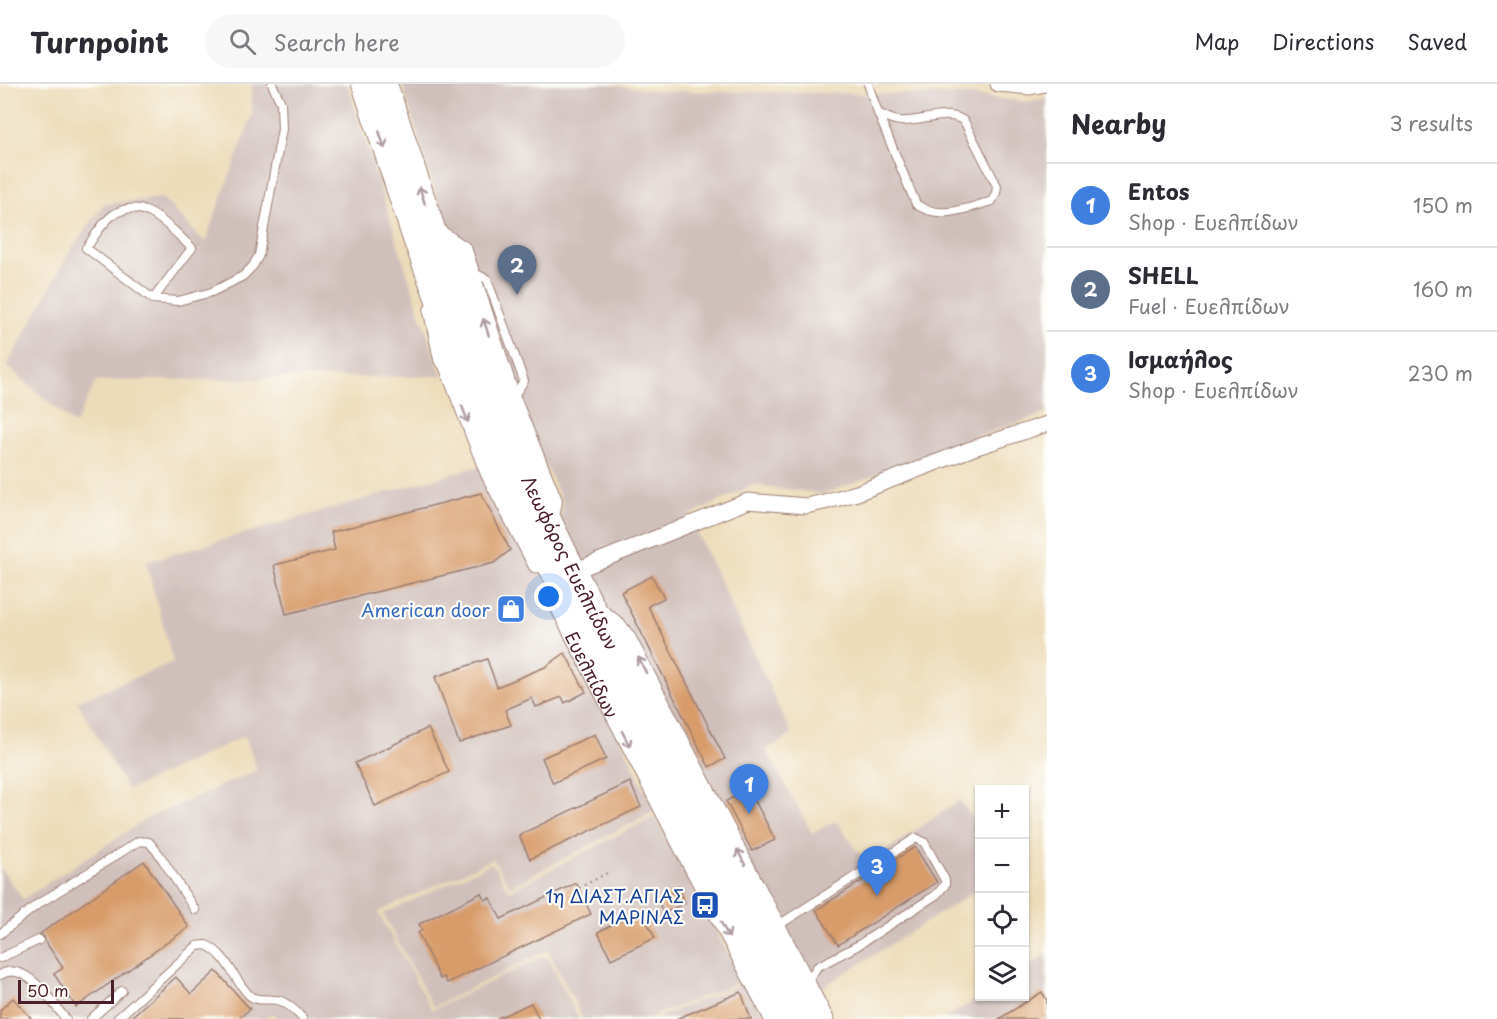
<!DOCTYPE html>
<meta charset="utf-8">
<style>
body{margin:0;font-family:"Playpen Sans",sans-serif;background:#f7f7f7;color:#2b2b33}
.controls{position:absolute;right:18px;bottom:18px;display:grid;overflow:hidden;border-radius:0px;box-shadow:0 2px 4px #0004}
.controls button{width:54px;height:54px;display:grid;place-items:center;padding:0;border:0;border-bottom:2px solid #e1e1e2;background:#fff;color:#2b2b33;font:30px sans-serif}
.scale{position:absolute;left:18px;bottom:15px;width:96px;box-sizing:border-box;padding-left:6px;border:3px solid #4a1f2b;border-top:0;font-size:16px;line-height:21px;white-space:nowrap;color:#4a1f2b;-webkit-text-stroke:4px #fdfcf7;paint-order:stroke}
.you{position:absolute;left:549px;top:513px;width:21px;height:21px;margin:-15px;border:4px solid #fff;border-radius:50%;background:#1a73e8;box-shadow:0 0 0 9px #1a73e833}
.badge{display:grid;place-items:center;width:39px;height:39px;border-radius:50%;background:#0f766e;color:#fff;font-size:20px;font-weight:700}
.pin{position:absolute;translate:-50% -50px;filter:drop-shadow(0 2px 3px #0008)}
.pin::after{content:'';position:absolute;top:32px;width:21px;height:18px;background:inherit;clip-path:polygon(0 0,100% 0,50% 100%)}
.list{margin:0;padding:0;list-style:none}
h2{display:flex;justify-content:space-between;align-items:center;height:78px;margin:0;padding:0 24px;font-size:26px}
h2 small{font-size:20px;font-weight:400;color:#7c7c81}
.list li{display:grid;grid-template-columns:39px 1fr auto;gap:18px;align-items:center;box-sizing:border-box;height:84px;padding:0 24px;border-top:2px solid #e1e1e2}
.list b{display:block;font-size:22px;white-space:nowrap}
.list p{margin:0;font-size:20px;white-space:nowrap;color:#7c7c81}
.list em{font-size:20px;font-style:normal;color:#7c7c81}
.icon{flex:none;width:33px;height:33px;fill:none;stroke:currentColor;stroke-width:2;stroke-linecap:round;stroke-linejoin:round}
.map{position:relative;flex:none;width:1047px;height:935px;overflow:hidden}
header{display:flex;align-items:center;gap:36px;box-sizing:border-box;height:84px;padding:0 30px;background:#fff;border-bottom:2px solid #e1e1e2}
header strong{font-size:28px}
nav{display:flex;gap:33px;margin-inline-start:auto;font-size:21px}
.search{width:420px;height:54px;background:#f7f7f7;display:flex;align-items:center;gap:15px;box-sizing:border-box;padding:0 21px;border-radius:33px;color:#7c7c81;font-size:22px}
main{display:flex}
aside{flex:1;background:#fff}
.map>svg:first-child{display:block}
</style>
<header>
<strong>Turnpoint</strong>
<div class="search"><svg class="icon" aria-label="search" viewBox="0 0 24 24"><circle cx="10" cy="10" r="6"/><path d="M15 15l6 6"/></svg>Search here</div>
<nav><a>Map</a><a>Directions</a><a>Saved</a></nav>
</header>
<main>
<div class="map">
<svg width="1047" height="935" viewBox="0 0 1047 935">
<rect width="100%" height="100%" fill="#fdfcf7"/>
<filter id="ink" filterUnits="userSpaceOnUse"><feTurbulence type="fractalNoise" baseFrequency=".0167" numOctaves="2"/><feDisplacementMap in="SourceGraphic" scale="12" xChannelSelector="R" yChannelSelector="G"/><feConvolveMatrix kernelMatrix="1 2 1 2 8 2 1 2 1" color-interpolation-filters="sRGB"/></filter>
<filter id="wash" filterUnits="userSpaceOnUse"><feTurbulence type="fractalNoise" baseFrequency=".008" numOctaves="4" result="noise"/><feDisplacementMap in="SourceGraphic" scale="24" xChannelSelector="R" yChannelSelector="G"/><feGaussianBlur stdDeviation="1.35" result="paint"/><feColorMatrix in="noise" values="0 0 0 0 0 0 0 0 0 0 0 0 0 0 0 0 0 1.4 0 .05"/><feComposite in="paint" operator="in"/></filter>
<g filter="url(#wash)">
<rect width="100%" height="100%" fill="#eddcb9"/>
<path fill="#d0c0bc" d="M 252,0 L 347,0 L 421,232 L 442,292 L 96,297 L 75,341 L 7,282 L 72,164 L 104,120 L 162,114 L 205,158 L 252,32 Z
M 402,0 L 606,0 L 657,7 L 970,11 L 1028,18 L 1047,14 L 1047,329 L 965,357 L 824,410 L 753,401 L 689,432 L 792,651 L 766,666 L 812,749 L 836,737 L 867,779 L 960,716 L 979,744 L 979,805 L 818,906 L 560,438 L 562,417 L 513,309 L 465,160 L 445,140 Z
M 489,379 L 655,727 L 510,803 L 493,775 L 378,828 L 432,926 L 544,872 L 548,874 L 579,935 L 440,935 L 438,932 L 434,935 L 278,935 L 272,929 L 265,935 L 0,935 L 0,783 L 23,815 L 148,734 L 257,686 L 245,652 L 128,706 L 77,617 L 173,578 L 146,478 Z
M 655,732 L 743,897 L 645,935 L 583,935 L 548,866 L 433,923 L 383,830 L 492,779 L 509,807 Z
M 1047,870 L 1047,935 L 944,935 L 980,913 L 1024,912 L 1025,884 Z
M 746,898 L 766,935 L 654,935 Z"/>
<g id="blocks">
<path fill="#d89c6a" d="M 481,409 L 510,466 L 494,479 L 286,530 L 274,481 L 335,466 L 331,448 Z
M 652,492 L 664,514 L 648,522 L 725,675 L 709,683 L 621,508 Z
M 565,569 L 586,608 L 565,619 L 562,613 L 536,623 L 532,614 L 505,626 L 511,641 L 459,659 L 435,593 L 487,575 L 497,603 L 545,583 Z
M 428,644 L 449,688 L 375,722 L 355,679 Z
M 595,650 L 606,675 L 553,699 L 542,674 Z
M 630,698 L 641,723 L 530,775 L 519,751 Z
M 749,705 L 775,756 L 752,767 L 726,717 Z
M 915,763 L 937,798 L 838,861 L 816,826 Z
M 144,777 L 189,843 L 76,923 L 54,890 L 63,884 L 45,857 L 44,853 L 40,850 Z
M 576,799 L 591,830 L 447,899 L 444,893 L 440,895 L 418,849 L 422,846 L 419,840 L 481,809 L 485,816 L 490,814 L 501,835 Z
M 678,806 L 685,819 L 664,829 L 657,816 Z
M 641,826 L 655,854 L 611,875 L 598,848 Z
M 216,887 L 250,925 L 238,935 L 129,935 L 176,893 L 191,910 Z
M 741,908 L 751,935 L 676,935 Z
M 1042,908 L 1047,916 L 1047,935 L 999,935 Z
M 13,914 L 32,935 L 0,935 L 0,926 Z
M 531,919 L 539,935 L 496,935 Z"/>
</g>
</g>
<g filter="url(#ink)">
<use href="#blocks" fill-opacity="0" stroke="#9c7e72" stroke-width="1.5"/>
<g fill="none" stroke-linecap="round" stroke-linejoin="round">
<g stroke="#9c7e72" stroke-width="10">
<path id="service" d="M 868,0 L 878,29 L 916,120 C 939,137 967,124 992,117 L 996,109 L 997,102 L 964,37 C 947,24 921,39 901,37 C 893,37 886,33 878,29
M 472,188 L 487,195 L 524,297 L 513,313
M 153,215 L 192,164 C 171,145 144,110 113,131 C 102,138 94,154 86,164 L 153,215 L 178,217 L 212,208 L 243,192 L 253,182 L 259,171 L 282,45 L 281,19 L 272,0
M 777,842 L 916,754 L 924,758 L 945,796 L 945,801 L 936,811 L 857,862 L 817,883 L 807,899
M 0,850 L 38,820 L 139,757 L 149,758 L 159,770 L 195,826
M 0,874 L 39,856
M 0,891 C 26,875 51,918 66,935
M 91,935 L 122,907
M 117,935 L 197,862 L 206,861 C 227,870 233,895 249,911 C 257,919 271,913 281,917 C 290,921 297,928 303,935"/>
</g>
<g stroke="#9c7e72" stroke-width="17">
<g id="minor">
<path d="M 998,0 L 1030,3 L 1046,0"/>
<path d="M 454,271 L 444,275 L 488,389 L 536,481"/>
<path d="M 574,487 L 748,417 L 806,422 L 824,418 L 857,409 L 971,365 L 1047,340"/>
<path id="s1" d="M 557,521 L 688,776 L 772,935"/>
<path d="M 600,527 L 619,542 L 628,554 L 826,935"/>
</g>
</g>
<g stroke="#9c7e72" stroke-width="22">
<path id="tertiary" d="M 434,148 L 462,167 L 511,317 L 552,417 L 550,427
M 434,227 L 444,275"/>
</g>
<g stroke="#9c7e72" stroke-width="26">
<g id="primary">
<path d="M 364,0 L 415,155 L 501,384 L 543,469 L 786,935"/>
<path id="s2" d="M 385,0 L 434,148 L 482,281 L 520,376 L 574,487 L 808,935"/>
</g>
</g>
<path stroke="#9c7e72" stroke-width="2" stroke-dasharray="1.5 4.5" stroke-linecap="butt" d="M 579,804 L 611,787"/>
<use href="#service" stroke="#fff" stroke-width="8"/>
<use href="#minor" stroke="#fff" stroke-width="15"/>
<use href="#tertiary" stroke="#fff" stroke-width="20"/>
<use href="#primary" stroke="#fff" stroke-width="24"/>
</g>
<defs><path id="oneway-shaft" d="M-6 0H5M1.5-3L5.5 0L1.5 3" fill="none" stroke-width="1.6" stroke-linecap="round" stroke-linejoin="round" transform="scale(1.5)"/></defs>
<g stroke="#ae9aa0">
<use href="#oneway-shaft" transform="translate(382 56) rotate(72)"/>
<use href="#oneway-shaft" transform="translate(422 111) rotate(-108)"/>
<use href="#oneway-shaft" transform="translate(486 243) rotate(-108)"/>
<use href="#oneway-shaft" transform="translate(465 330) rotate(69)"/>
<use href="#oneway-shaft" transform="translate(642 581) rotate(-117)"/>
<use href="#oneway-shaft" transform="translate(626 655) rotate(63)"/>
<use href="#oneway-shaft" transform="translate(741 773) rotate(-117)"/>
<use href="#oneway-shaft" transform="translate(725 846) rotate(62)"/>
</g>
</g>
<defs>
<g id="shop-square" transform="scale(1.5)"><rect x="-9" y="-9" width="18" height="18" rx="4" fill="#3f7fe0" stroke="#fdfcf7"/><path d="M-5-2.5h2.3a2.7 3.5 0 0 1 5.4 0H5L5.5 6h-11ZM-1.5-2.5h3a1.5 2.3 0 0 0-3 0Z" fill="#fff"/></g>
<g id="bus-square" transform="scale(1.5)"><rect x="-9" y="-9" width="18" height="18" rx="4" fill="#1a4fb4" stroke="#fdfcf7"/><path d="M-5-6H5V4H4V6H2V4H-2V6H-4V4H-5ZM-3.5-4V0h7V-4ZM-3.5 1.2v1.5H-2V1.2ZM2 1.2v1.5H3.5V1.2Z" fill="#fff"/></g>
</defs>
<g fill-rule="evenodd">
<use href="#shop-square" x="511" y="525"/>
<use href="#bus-square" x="705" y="821"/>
</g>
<g text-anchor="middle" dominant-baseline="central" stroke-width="4.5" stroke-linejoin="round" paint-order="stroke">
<g font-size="18" fill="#4a1f2b" stroke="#fdfcf7">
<text stroke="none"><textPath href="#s2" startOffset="514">Λεωφόρος Ευελπίδων</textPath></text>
<text stroke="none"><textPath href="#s1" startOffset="78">Ευελπίδων</textPath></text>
</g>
<g font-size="18" fill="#366cbe" stroke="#fdfcf7" text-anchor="end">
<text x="490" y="525">American door</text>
</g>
<g font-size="18" fill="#164399" stroke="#fdfcf7" text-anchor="end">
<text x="684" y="811">1η ΔΙΑΣΤ.ΑΓΙΑΣ<tspan x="684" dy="21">ΜΑΡΙΝΑΣ</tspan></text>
</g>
</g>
</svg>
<div class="controls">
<button>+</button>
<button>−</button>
<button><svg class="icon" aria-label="locate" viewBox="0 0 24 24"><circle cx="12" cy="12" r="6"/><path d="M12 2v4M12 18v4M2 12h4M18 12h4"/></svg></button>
<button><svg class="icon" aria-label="layers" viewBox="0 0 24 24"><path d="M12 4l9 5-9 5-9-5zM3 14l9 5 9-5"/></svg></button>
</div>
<div class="scale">50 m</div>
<div class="you"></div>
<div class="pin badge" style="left:749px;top:730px;background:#3f7fe0">1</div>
<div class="pin badge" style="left:517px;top:211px;background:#5c6f8a">2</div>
<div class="pin badge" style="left:877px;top:812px;background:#3f7fe0">3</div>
</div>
<aside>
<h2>Nearby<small>3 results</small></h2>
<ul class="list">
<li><span class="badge" style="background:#3f7fe0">1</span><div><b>Entos</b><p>Shop · Ευελπίδων</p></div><em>150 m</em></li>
<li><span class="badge" style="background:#5c6f8a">2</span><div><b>SHELL</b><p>Fuel · Ευελπίδων</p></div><em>160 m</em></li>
<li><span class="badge" style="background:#3f7fe0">3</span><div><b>Ισμαήλος</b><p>Shop · Ευελπίδων</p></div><em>230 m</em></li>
</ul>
</aside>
</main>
